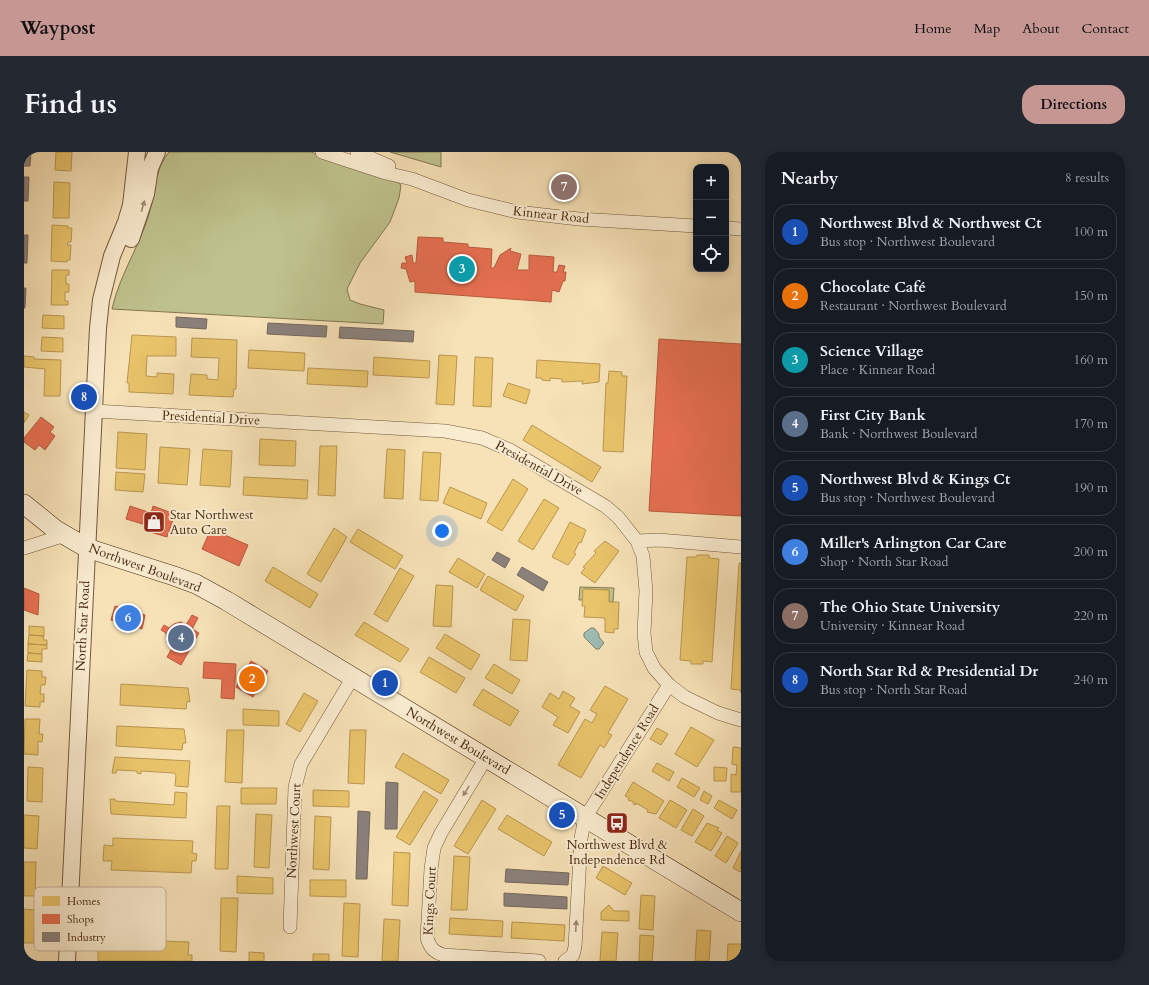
<!DOCTYPE html>
<meta charset="utf-8">
<style>
body{margin:0;font-family:Cardo,serif;background:#242831;color:#f1f3f6}
.controls{position:absolute;right:12px;top:12px;display:grid;overflow:hidden;border-radius:8px;box-shadow:0 2px 10px #0003}
.controls button{width:36px;height:36px;display:grid;place-items:center;padding:0;border:0;border-bottom:1px solid #363941;background:#171b24;color:#f1f3f6;font:20px sans-serif}
.you{position:absolute;left:418px;top:379px;width:14px;height:14px;margin:-10px;border:3px solid #fff;border-radius:50%;background:#1a73e8;box-shadow:0 0 0 6px #1a73e833}
.badge{display:grid;place-items:center;width:26px;height:26px;border-radius:50%;background:#c59692;color:#fff;font-size:13px;font-weight:700}
.pin{position:absolute;translate:-50% -50%;border:2px solid #fff;box-shadow:0 1px 4px #0006}
.list{margin:0;padding:0;list-style:none}
h2{display:flex;justify-content:space-between;align-items:center;height:52px;margin:0;padding:0 16px;font-size:17px}
h2 small{font-size:13px;font-weight:400;color:#9ea1a6}
.list li{display:grid;grid-template-columns:26px 1fr auto;gap:12px;align-items:center;box-sizing:border-box;height:56px;margin:0 8px 8px;padding:0 8px;border:1px solid #363941;border-radius:16px}
.list b{display:block;font-size:15px;white-space:nowrap}
.list p{margin:0;font-size:13px;white-space:nowrap;color:#9ea1a6}
.list em{font-size:13px;font-style:normal;color:#9ea1a6}
.icon{flex:none;width:22px;height:22px;fill:none;stroke:currentColor;stroke-width:2;stroke-linecap:round;stroke-linejoin:round}
.map{position:relative;flex:none;width:717px;height:809px;overflow:hidden;border-radius:16px}
header{display:flex;align-items:center;gap:24px;box-sizing:border-box;height:56px;padding:0 20px;background:#c59692;color:#111}
header strong{font-size:19px}
nav{display:flex;gap:22px;margin-inline-start:auto;font-size:14px}
.intro{display:flex;align-items:center;justify-content:space-between;box-sizing:border-box;height:96px;padding:0 24px}
h1{margin:0;font-size:28px}
.button{padding:10px 18px;border-radius:16px;background:#c59692;color:#111;font-size:14px;font-weight:700}
main{display:flex;gap:24px;padding:0 24px}
aside{flex:1;background:#171b24;border-radius:16px;box-shadow:0 2px 10px #0003}
.map>svg:first-child{display:block}
</style>
<header>
<strong>Waypost</strong>
<nav><a>Home</a><a>Map</a><a>About</a><a>Contact</a></nav>
</header>
<div class="intro"><h1>Find us</h1><a class="button">Directions</a></div>
<main>
<div class="map">
<svg width="717" height="809" viewBox="0 0 717 809">
<rect width="100%" height="100%" fill="#f7e2b7"/>
<filter id="stains"><feTurbulence type="fractalNoise" baseFrequency=".005" numOctaves="4"/><feColorMatrix values="0 0 0 0 .2 0 0 0 0 .09 0 0 0 0 .02 0 0 0 .5 -.17"/></filter>
<radialGradient id="worn" r=".72"><stop offset=".6" stop-color="#630" stop-opacity="0"/><stop offset="1" stop-color="#630" stop-opacity=".3"/></radialGradient>
<path fill="#bfc28d" stroke="#847650" d="M 145,0 L 287,0 L 372,29 L 377,33 L 375,46 L 366,70 L 336,111 L 323,137 L 326,148 L 336,152 L 360,158 L 359,172 L 88,157 C 96,120 120,88 128,51 C 132,32 132,16 145,0 Z
M 366,0 L 417,0 L 417,15 Z
M 556,435 L 590,436 L 589,450 L 585,450 L 585,438 L 560,437 L 559,448 L 555,448 Z"/>
<path fill="#9ebdb4" stroke="#7c8273" d="M 567,476 L 570,476 L 575,482 L 575,485 L 580,491 L 575,497 L 572,497 L 560,485 L 560,481 Z"/>
<path fill="#e9c46a" stroke="#b99650" d="M 32,0 L 48,0 L 47,19 L 31,18 Z
M 30,30 L 46,31 L 45,66 L 29,66 Z
M 28,73 L 44,74 L 44,76 L 48,76 L 47,90 L 44,90 L 43,93 L 47,93 L 46,108 L 43,108 L 43,110 L 27,109 Z
M 28,118 L 45,118 L 45,123 L 42,123 L 42,132 L 45,132 L 45,140 L 41,140 L 41,149 L 44,149 L 44,153 L 27,153 Z
M 19,163 L 40,164 L 40,177 L 18,176 Z
M 108,183 L 152,185 L 152,204 L 123,204 L 122,224 L 133,225 L 133,221 L 150,222 L 149,242 L 105,240 L 105,231 L 103,231 Z
M 18,185 L 39,186 L 39,200 L 17,199 Z
M 168,186 L 213,188 L 212,237 L 210,237 L 209,245 L 165,243 L 167,222 L 183,223 L 183,227 L 194,228 L 195,206 L 167,205 Z
M 225,198 L 281,201 L 280,219 L 224,216 Z
M 415,203 L 433,204 L 430,253 L 412,252 Z
M 0,204 L 10,205 L 10,207 L 37,208 L 36,244 L 20,244 L 21,217 L 0,215 Z
M 350,205 L 406,209 L 405,226 L 349,223 Z
M 451,205 L 469,206 L 467,255 L 449,254 Z
M 513,208 L 576,212 L 575,230 L 558,232 L 559,229 L 538,230 L 538,227 L 526,226 L 526,229 L 518,228 L 518,226 L 512,226 Z
M 284,216 L 344,219 L 343,235 L 283,232 Z
M 585,219 L 598,220 L 598,224 L 603,224 L 599,300 L 579,299 L 582,231 L 584,231 Z
M 484,231 L 506,238 L 502,252 L 479,244 Z
M 0,260 L 5,263 L 0,271 Z
M 508,273 L 577,315 L 568,330 L 499,288 Z
M 94,280 L 123,282 L 121,318 L 92,316 Z
M 236,287 L 272,289 L 271,314 L 235,313 Z
M 296,294 L 313,294 L 311,344 L 294,343 Z
M 136,295 L 166,297 L 163,333 L 134,331 Z
M 179,297 L 208,299 L 206,335 L 176,333 Z
M 363,297 L 381,298 L 379,347 L 360,346 Z
M 399,300 L 417,301 L 414,349 L 396,348 Z
M 92,320 L 121,322 L 119,340 L 91,338 Z
M 220,325 L 284,328 L 283,347 L 219,343 Z
M 489,327 L 504,337 L 478,379 L 463,370 Z
M 426,335 L 463,351 L 457,367 L 419,351 Z
M 520,347 L 535,356 L 509,398 L 494,389 Z
M 546,370 L 562,378 L 557,391 L 555,390 L 550,401 L 552,402 L 544,413 L 528,405 Z
M 310,376 L 323,385 L 297,430 L 283,422 Z
M 334,377 L 379,404 L 371,417 L 326,390 Z
M 581,389 L 595,399 L 571,431 L 557,421 L 561,416 L 559,415 L 572,401 L 570,399 Z
M 673,403 L 685,403 L 685,406 L 695,407 L 688,510 L 679,509 L 679,512 L 667,512 L 667,509 L 656,508 L 663,405 L 672,405 Z
M 434,406 L 461,422 L 453,436 L 425,420 Z
M 715,411 L 717,411 L 717,541 L 716,538 L 707,537 Z
M 249,415 L 294,442 L 286,456 L 241,429 Z
M 376,416 L 390,424 L 363,470 L 350,462 Z
M 464,424 L 500,444 L 492,459 L 456,438 Z
M 412,433 L 429,434 L 427,475 L 409,474 Z
M 559,437 L 585,438 L 585,450 L 595,450 L 594,477 L 590,477 L 590,481 L 581,480 L 581,466 L 560,465 L 561,454 L 558,454 Z
M 489,467 L 506,468 L 503,509 L 486,508 Z
M 340,470 L 385,497 L 376,510 L 331,483 Z
M 5,474 L 20,475 L 20,484 L 5,483 Z
M 421,482 L 456,503 L 447,518 L 412,496 Z
M 5,483 L 20,484 L 19,488 L 23,488 L 23,493 L 4,492 Z
M 4,492 L 23,493 L 23,497 L 18,497 L 18,502 L 4,501 Z
M 4,501 L 18,502 L 18,510 L 3,509 Z
M 405,505 L 441,526 L 432,541 L 396,520 Z
M 470,512 L 496,528 L 488,542 L 461,526 Z
M 3,518 L 18,519 L 18,525 L 22,525 L 21,533 L 17,533 L 16,542 L 20,542 L 20,550 L 16,550 L 16,555 L 1,554 Z
M 97,532 L 164,536 L 166,550 L 163,549 L 162,557 L 96,553 Z
M 581,534 L 604,547 L 584,581 L 588,583 L 580,596 L 576,593 L 557,626 L 534,613 L 561,567 L 568,571 L 573,562 L 566,558 Z
M 459,537 L 495,559 L 486,574 L 449,553 Z
M 539,539 L 551,546 L 546,554 L 556,560 L 544,581 L 529,573 L 534,565 L 518,555 L 526,541 L 535,547 Z
M 280,541 L 294,549 L 276,580 L 262,572 Z
M 219,557 L 255,559 L 255,574 L 219,573 Z
M 1,567 L 16,567 L 15,582 L 19,582 L 18,590 L 14,589 L 14,603 L 0,602 Z
M 93,574 L 160,577 L 162,591 L 159,591 L 158,598 L 92,594 Z
M 667,575 L 690,588 L 673,615 L 651,602 Z
M 633,576 L 644,582 L 637,593 L 626,587 Z
M 203,578 L 220,578 L 218,631 L 201,630 Z
M 326,578 L 342,578 L 340,632 L 324,631 Z
M 709,595 L 717,596 L 717,640 L 707,640 L 707,622 L 712,623 L 713,613 L 708,612 Z
M 379,601 L 425,628 L 417,642 L 371,615 Z
M 91,605 L 166,609 L 164,635 L 151,634 L 152,623 L 150,621 L 117,619 L 117,622 L 113,621 L 113,619 L 93,618 L 92,621 L 88,621 Z
M 633,611 L 650,620 L 645,629 L 628,619 Z
M 4,615 L 19,616 L 18,650 L 3,649 Z
M 690,615 L 703,616 L 702,629 L 690,629 Z
M 658,626 L 676,636 L 670,645 L 653,635 Z
M 609,630 L 640,649 L 632,662 L 623,660 L 624,658 L 612,651 L 612,653 L 609,652 L 610,650 L 604,648 L 605,646 L 601,644 Z
M 217,636 L 253,636 L 252,652 L 217,652 Z
M 289,638 L 325,639 L 325,655 L 289,654 Z
M 400,639 L 414,648 L 386,693 L 372,685 Z
M 680,639 L 688,644 L 684,652 L 676,648 Z
M 151,640 L 163,641 L 162,666 L 87,662 L 86,647 L 91,647 L 91,649 L 150,653 Z
M 458,648 L 472,657 L 444,702 L 430,694 Z
M 646,648 L 663,658 L 652,676 L 635,666 Z
M 695,648 L 713,658 L 708,667 L 690,656 Z
M 193,654 L 206,654 L 204,717 L 191,717 Z
M 669,657 L 680,664 L 668,684 L 657,678 Z
M 232,662 L 248,663 L 245,716 L 230,715 Z
M 0,663 L 15,664 L 13,697 L 0,696 Z
M 483,663 L 528,690 L 520,704 L 474,677 Z
M 291,664 L 307,665 L 305,718 L 289,717 Z
M 683,671 L 695,676 L 693,678 L 698,681 L 687,699 L 671,690 Z
M 703,684 L 714,691 L 702,711 L 691,704 Z
M 89,686 L 169,689 L 168,701 L 173,702 L 172,709 L 168,709 L 167,721 L 87,718 L 88,709 L 79,709 L 80,693 L 89,694 Z
M 717,699 L 717,719 L 716,720 L 709,716 Z
M 370,700 L 386,701 L 384,754 L 368,753 Z
M 430,704 L 446,705 L 443,758 L 427,758 Z
M 0,710 L 12,710 L 11,744 L 0,744 Z
M 579,714 L 608,731 L 601,743 L 572,726 Z
M 213,724 L 249,726 L 249,742 L 213,741 Z
M 286,728 L 322,728 L 322,745 L 286,744 Z
M 617,743 L 631,744 L 629,778 L 615,777 Z
M 197,746 L 214,746 L 212,800 L 196,799 Z
M 320,751 L 336,752 L 334,805 L 318,804 Z
M 585,753 L 590,759 L 605,759 L 605,769 L 577,768 L 577,760 Z
M 0,757 L 11,758 L 10,791 L 0,791 Z
M 426,766 L 479,769 L 478,785 L 425,782 Z
M 360,767 L 376,768 L 374,809 L 358,809 Z
M 488,770 L 541,773 L 540,789 L 487,786 Z
M 673,778 L 687,779 L 685,809 L 671,809 Z
M 578,780 L 594,781 L 592,809 L 576,809 Z
M 616,783 L 630,784 L 628,809 L 615,809 Z
M 84,787 L 165,790 L 164,803 L 168,803 L 168,809 L 74,809 L 74,795 L 84,795 Z
M 704,792 L 717,792 L 716,809 L 703,809 Z
M 225,800 L 240,801 L 240,809 L 225,809 Z
M 289,802 L 305,802 L 305,809 L 289,809 Z"/>
<path fill="#e76f51" stroke="#b85a3e" d="M 394,85 L 419,86 L 419,90 L 444,92 L 444,95 L 468,97 L 467,116 L 470,116 L 476,103 L 487,96 L 486,99 L 497,102 L 493,118 L 505,118 L 505,103 L 530,105 L 529,120 L 533,120 L 535,113 L 541,114 L 539,120 L 542,120 L 541,129 L 539,129 L 535,140 L 528,138 L 527,150 L 391,140 L 391,129 L 386,130 L 382,117 L 377,116 L 378,111 L 383,111 L 381,105 L 388,103 L 389,111 L 392,111 Z
M 635,187 L 717,192 L 717,364 L 625,359 Z
M 17,265 L 30,275 L 26,280 L 31,284 L 21,298 L 15,293 L 11,298 L 0,290 L 0,286 Z
M 106,354 L 127,361 L 129,354 L 151,362 L 143,385 L 126,380 L 122,373 L 102,367 Z
M 187,377 L 224,393 L 215,414 L 178,397 Z
M 0,436 L 15,442 L 14,463 L 0,458 Z
M 91,454 L 121,463 L 118,477 L 87,468 Z
M 168,463 L 174,466 L 168,477 L 175,481 L 157,513 L 143,505 L 148,496 L 143,491 L 142,481 L 137,478 L 140,473 L 145,476 L 150,472 L 157,470 L 162,473 Z
M 227,509 L 244,519 L 229,545 L 212,535 Z
M 180,510 L 212,512 L 210,547 L 197,546 L 198,527 L 179,526 Z"/>
<path fill="#8a817c" stroke="#76675c" d="M 0,0 L 7,0 L 6,14 L 0,14 Z
M 0,25 L 5,25 L 4,49 L 0,49 Z
M 0,83 L 4,83 L 3,111 L 0,111 Z
M 0,136 L 2,136 L 1,156 L 0,156 Z
M 152,165 L 183,167 L 182,177 L 152,175 Z
M 244,171 L 303,174 L 302,185 L 243,182 Z
M 316,175 L 390,179 L 389,190 L 315,186 Z
M 473,400 L 486,407 L 481,416 L 468,408 Z
M 498,415 L 524,430 L 519,439 L 493,423 Z
M 362,630 L 374,631 L 373,677 L 361,677 Z
M 334,659 L 346,660 L 343,727 L 332,727 Z
M 482,717 L 545,721 L 544,733 L 481,730 Z
M 480,741 L 543,745 L 543,757 L 480,754 Z"/>
<g fill="none" stroke-linecap="round" stroke-linejoin="round">
<g stroke="#74583b" stroke-width="14">
<path id="minor" d="M 298,0 L 362,21 L 388,27 L 444,48 L 493,60 L 555,67 L 672,74
M 333,0 L 365,14
M 702,76 L 717,77
M 70,259 L 421,279 L 458,286 L 486,298 L 581,354 L 594,365 L 613,389 L 619,404 L 622,439 L 620,481 L 622,500 L 630,516 L 645,533 L 661,545 L 694,561 L 717,568
M 613,389 L 635,388 L 717,395
M 0,396 L 41,383
M 462,606 L 417,681 L 410,696 L 407,717 L 403,786 C 406,796 410,800 419,803 L 515,809
M 266,775 L 271,635 L 277,612 L 329,525
M 541,809 L 549,803 L 551,795 L 557,686 L 561,666 L 645,533"/>
</g>
<g stroke="#74583b" stroke-width="18">
<path id="tertiary" d="M 107,87 L 122,42 L 126,16 L 133,0
M 43,809 L 74,176 L 77,148 L 88,104 L 102,70 L 107,53 L 113,0"/>
</g>
<g stroke="#492a12" stroke-width="20">
<path id="secondary" d="M 0,352 L 32,378 L 63,396 L 150,424 L 172,432 L 203,449 L 717,760"/>
</g>
<use href="#minor" stroke="#faecd0" stroke-width="13"/>
<use href="#tertiary" stroke="#faecd0" stroke-width="16"/>
<use href="#secondary" stroke="#faecd0" stroke-width="19"/>
</g>
<defs><path id="oneway-solid" d="M-6-.8H1V-3.2L6.5 0L1 3.2V.8H-6Z"/></defs>
<g fill="#a28b71">
<use href="#oneway-solid" transform="translate(119 54) rotate(-74)"/>
<use href="#oneway-solid" transform="translate(442 639) rotate(122)"/>
<use href="#oneway-solid" transform="translate(552 774) rotate(-87)"/>
</g>
<defs>
<g id="shop-square" transform="scale(1.15)"><rect x="-9" y="-9" width="18" height="18" rx="4" fill="#8f2418" stroke="#faecd0"/><path d="M-5-2.5h2.3a2.7 3.5 0 0 1 5.4 0H5L5.5 6h-11ZM-1.5-2.5h3a1.5 2.3 0 0 0-3 0Z" fill="#fff"/></g>
<g id="bus-square" transform="scale(1.15)"><rect x="-9" y="-9" width="18" height="18" rx="4" fill="#8f2418" stroke="#faecd0"/><path d="M-5-6H5V4H4V6H2V4H-2V6H-4V4H-5ZM-3.5-4V0h7V-4ZM-3.5 1.2v1.5H-2V1.2ZM2 1.2v1.5H3.5V1.2Z" fill="#fff"/></g>
</defs>
<g fill-rule="evenodd">
<use href="#shop-square" x="130" y="370"/>
<use href="#bus-square" x="593" y="671"/>
</g>
<g text-anchor="middle" dominant-baseline="central" stroke-width="4" stroke-linejoin="round" paint-order="stroke">
<g font-size="13" fill="#492a12" stroke="#faecd0">
<text transform="translate(527 63) rotate(6)">Kinnear Road</text>
<text transform="translate(187 266) rotate(3)">Presidential Drive</text>
<text transform="translate(515 316) rotate(29)">Presidential Drive</text>
<text transform="translate(121 416) rotate(20)">Northwest Boulevard</text>
<text transform="translate(59 474) rotate(-87)">North Star Road</text>
<text transform="translate(434 589) rotate(31)">Northwest Boulevard</text>
<text transform="translate(603 600) rotate(-58)">Independence Road</text>
<text transform="translate(270 679) rotate(-87)">Northwest Court</text>
<text transform="translate(406 749) rotate(-87)">Kings Court</text>
</g>
<g font-size="13" fill="#492a12" stroke="#faecd0" text-anchor="start">
<text x="146" y="363">Star Northwest<tspan x="146" dy="15">Auto Care</tspan></text>
<text x="593" y="693" text-anchor="middle">Northwest Blvd &amp;<tspan x="593" dy="15">Independence Rd</tspan></text>
</g>
</g>
<rect x="10" y="735" width="132" height="64" rx="6" fill="#faecd0" stroke="#c5b297" stroke-width="1"/>
<rect x="18" y="744" width="18" height="10" fill="#e9c46a"/>
<rect x="18" y="762" width="18" height="10" fill="#e76f51"/>
<rect x="18" y="780" width="18" height="10" fill="#8a817c"/>
<g font-size="11" fill="#492a12">
<text x="43" y="753">Homes</text>
<text x="43" y="771">Shops</text>
<text x="43" y="789">Industry</text>
</g>
<rect width="100%" height="100%" filter="url(#stains)"/>
<rect width="100%" height="100%" fill="url(#worn)"/>
</svg>
<div class="controls">
<button>+</button>
<button>−</button>
<button><svg class="icon" aria-label="locate" viewBox="0 0 24 24"><circle cx="12" cy="12" r="6"/><path d="M12 2v4M12 18v4M2 12h4M18 12h4"/></svg></button>
</div>
<div class="you"></div>
<div class="pin badge" style="left:361px;top:531px;background:#1a4fb4">1</div>
<div class="pin badge" style="left:228px;top:527px;background:#e8710a">2</div>
<div class="pin badge" style="left:438px;top:117px;background:#0f9aa8">3</div>
<div class="pin badge" style="left:157px;top:486px;background:#5c6f8a">4</div>
<div class="pin badge" style="left:538px;top:663px;background:#1a4fb4">5</div>
<div class="pin badge" style="left:104px;top:466px;background:#3f7fe0">6</div>
<div class="pin badge" style="left:540px;top:35px;background:#8d6e63">7</div>
<div class="pin badge" style="left:60px;top:245px;background:#1a4fb4">8</div>
</div>
<aside>
<h2>Nearby<small>8 results</small></h2>
<ul class="list">
<li><span class="badge" style="background:#1a4fb4">1</span><div><b>Northwest Blvd &amp; Northwest Ct</b><p>Bus stop · Northwest Boulevard</p></div><em>100 m</em></li>
<li><span class="badge" style="background:#e8710a">2</span><div><b>Chocolate Café</b><p>Restaurant · Northwest Boulevard</p></div><em>150 m</em></li>
<li><span class="badge" style="background:#0f9aa8">3</span><div><b>Science Village</b><p>Place · Kinnear Road</p></div><em>160 m</em></li>
<li><span class="badge" style="background:#5c6f8a">4</span><div><b>First City Bank</b><p>Bank · Northwest Boulevard</p></div><em>170 m</em></li>
<li><span class="badge" style="background:#1a4fb4">5</span><div><b>Northwest Blvd &amp; Kings Ct</b><p>Bus stop · Northwest Boulevard</p></div><em>190 m</em></li>
<li><span class="badge" style="background:#3f7fe0">6</span><div><b>Miller's Arlington Car Care</b><p>Shop · North Star Road</p></div><em>200 m</em></li>
<li><span class="badge" style="background:#8d6e63">7</span><div><b>The Ohio State University</b><p>University · Kinnear Road</p></div><em>220 m</em></li>
<li><span class="badge" style="background:#1a4fb4">8</span><div><b>North Star Rd &amp; Presidential Dr</b><p>Bus stop · North Star Road</p></div><em>240 m</em></li>
</ul>
</aside>
</main>
